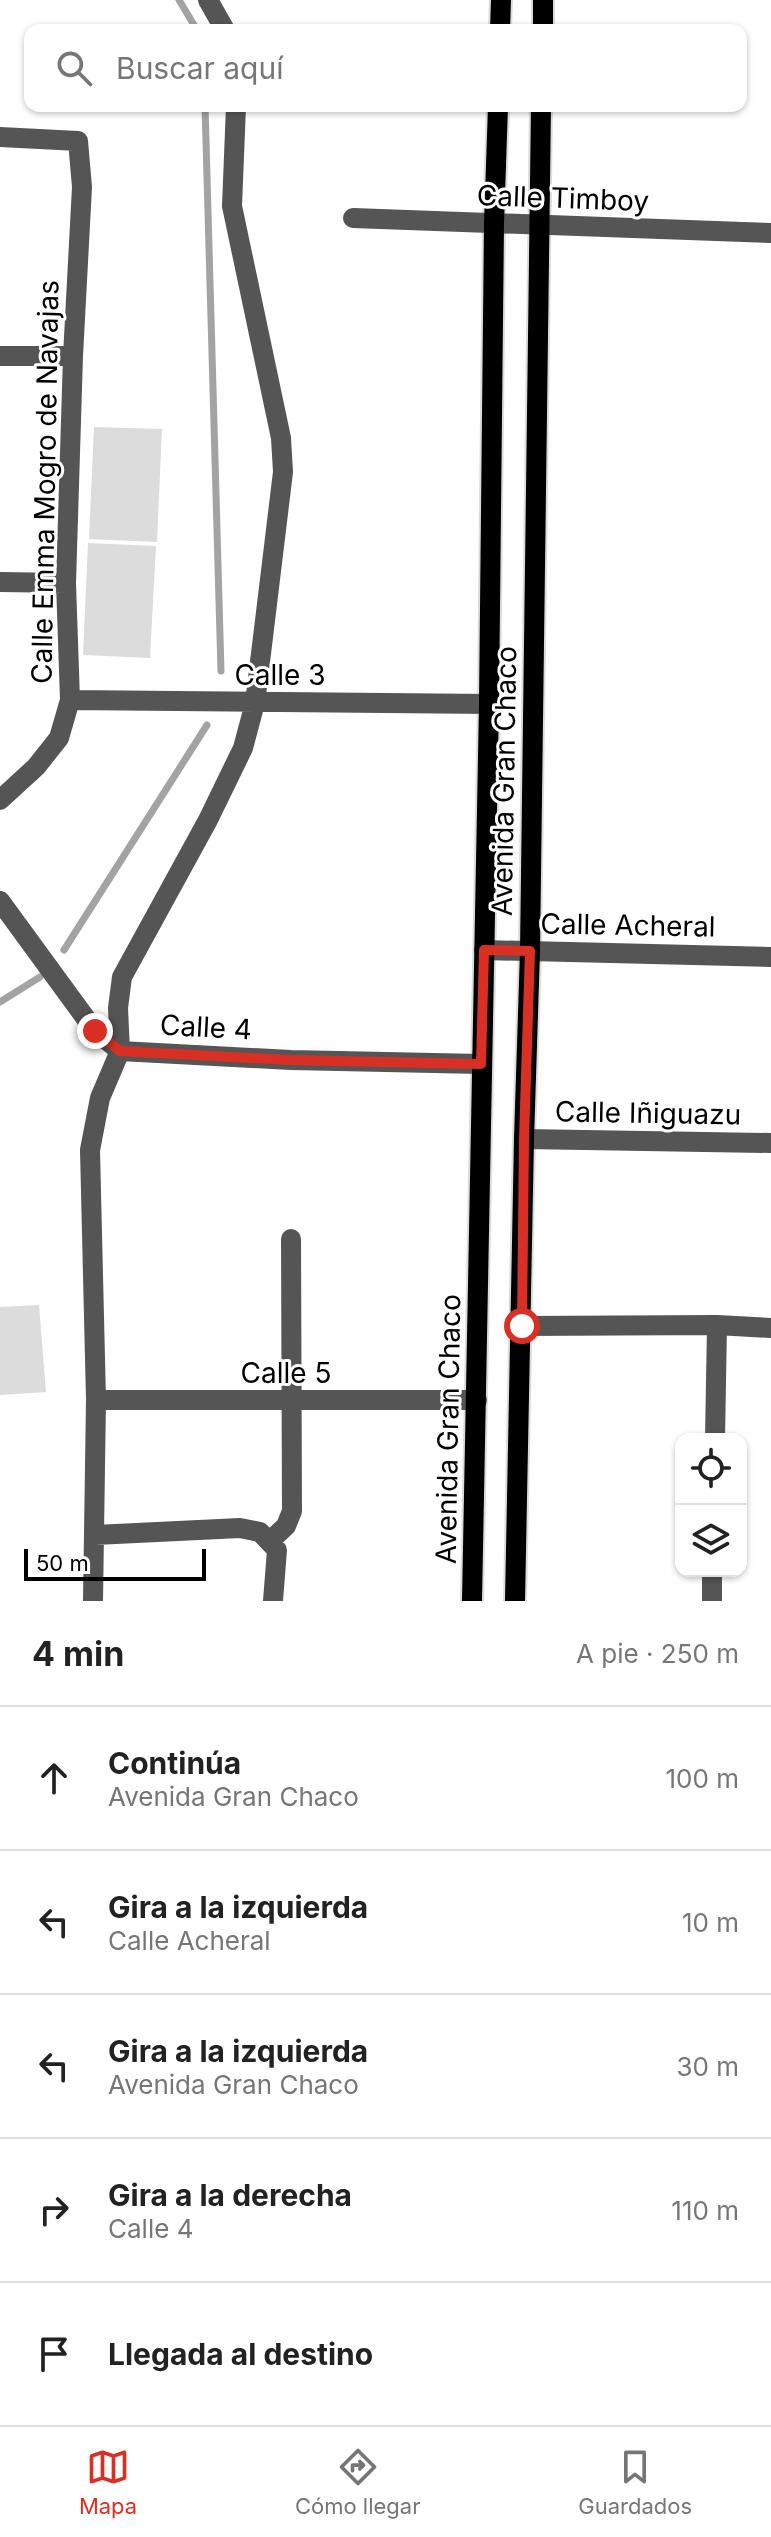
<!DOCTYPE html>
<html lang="es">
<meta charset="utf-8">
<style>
body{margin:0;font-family:Inter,sans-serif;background:#f2f2f2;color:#222}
.controls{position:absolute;right:24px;bottom:24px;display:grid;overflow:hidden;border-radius:16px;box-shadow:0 2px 6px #0004}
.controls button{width:72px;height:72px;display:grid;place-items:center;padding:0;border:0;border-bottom:2px solid #e0e0e0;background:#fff;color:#222;font:40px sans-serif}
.scale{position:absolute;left:24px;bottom:20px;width:182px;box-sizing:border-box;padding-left:8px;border:4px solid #000;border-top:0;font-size:22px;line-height:28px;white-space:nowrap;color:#000;-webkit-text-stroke:6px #fff;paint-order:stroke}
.stop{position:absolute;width:24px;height:24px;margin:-18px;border:6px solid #d93025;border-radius:50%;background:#fff}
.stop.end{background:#d93025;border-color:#fff;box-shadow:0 2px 8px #0008}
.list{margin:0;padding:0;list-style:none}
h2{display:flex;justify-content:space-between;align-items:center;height:104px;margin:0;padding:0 32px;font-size:34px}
h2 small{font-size:26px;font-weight:400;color:#767676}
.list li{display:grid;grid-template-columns:52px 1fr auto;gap:24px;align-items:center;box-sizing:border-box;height:144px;padding:0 32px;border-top:2px solid #e0e0e0}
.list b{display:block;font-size:30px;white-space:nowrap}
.list p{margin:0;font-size:26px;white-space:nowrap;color:#767676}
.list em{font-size:26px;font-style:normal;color:#767676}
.icon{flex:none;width:44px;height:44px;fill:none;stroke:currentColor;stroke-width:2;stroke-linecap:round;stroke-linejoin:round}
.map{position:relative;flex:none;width:771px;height:1601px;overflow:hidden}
.search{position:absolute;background:#fff;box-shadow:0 2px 6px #0004;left:24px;right:24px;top:24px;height:88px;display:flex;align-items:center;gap:20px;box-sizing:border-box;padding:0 28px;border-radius:16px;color:#767676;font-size:30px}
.sheet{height:824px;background:#fff}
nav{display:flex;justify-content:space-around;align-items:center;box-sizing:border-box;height:112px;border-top:2px solid #e0e0e0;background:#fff;font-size:22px;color:#767676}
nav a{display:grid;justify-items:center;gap:4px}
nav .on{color:#d93025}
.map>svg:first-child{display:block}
</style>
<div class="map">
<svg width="771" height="1601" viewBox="0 0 771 1601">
<rect width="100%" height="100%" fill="#fff"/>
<path fill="#dcdcdc" d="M 94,427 L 162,429 L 157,542 L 89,539 Z
M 88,543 L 156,546 L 150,658 L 83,655 Z
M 39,1305 L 46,1392 L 0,1395 L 0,1307 Z"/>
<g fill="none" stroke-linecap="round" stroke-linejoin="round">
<path stroke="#a3a3a3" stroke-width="7" d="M 179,0 L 197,30
M 205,106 L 221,671
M 64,950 L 207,725
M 0,1002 L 40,977"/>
<g stroke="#dbdbdb" stroke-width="24">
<path id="major" d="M 500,30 L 501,0
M 543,30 L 543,0
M 472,1601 L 489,704 L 494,224 L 498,106
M 515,1601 L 524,1139 L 530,951 L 541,106"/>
</g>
<path stroke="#555" stroke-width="20" d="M 208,0 L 225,30
M 0,137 L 78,141 L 82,187 L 73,356 L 66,583 L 70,700 L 59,738 L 36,767 L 0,800
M 353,218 L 771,233
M 0,356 L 73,356
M 0,582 L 66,583
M 70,700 L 489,704
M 0,901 L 95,1031 L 120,1051 L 291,1060 L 481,1064
M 484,950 L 771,957
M 524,1139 L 771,1143
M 522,1326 L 717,1325 L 771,1328
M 96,1400 L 477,1400
M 715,1439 L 717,1325
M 95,1535 L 240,1528 L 260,1532 L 277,1550 L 273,1601
M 270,1541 L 286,1526 L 292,1511 L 291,1239
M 93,1601 L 96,1400 L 90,1150 L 100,1098 L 120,1051 L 118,1008 L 122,977 L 208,820 L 243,748 L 255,703 L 283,472 L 281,438 L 232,206 L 236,106
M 712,1601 L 712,1571"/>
<use href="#major" stroke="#000" stroke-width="20"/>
</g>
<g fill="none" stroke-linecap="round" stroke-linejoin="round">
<path stroke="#d93025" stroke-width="10" d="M 95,1031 L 120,1051 L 291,1060 L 481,1064 L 484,950 L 530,951 L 524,1139 L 522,1326"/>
</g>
<g text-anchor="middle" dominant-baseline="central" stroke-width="6" stroke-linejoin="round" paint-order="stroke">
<g font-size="28" fill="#000" stroke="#fff">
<text transform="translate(563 198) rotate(2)">Calle Timboy</text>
<text transform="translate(45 482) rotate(-89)">Calle Emma Mogro de Navajas</text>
<text x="280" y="675">Calle 3</text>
<text transform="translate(504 781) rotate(-89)">Avenida Gran Chaco</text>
<text transform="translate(628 925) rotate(1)">Calle Acheral</text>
<text transform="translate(206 1027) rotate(3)">Calle 4</text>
<text transform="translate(648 1113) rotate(1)">Calle Iñiguazu</text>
<text x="286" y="1373">Calle 5</text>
<text transform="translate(448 1429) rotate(-89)">Avenida Gran Chaco</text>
</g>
</g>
</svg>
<div class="controls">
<button><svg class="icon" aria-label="locate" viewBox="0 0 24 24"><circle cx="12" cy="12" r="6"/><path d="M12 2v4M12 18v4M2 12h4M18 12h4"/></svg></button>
<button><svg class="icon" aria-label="layers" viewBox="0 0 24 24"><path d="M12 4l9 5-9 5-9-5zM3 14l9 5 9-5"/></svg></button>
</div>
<div class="scale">50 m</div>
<div class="stop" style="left:522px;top:1326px"></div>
<div class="stop end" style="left:95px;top:1031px"></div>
<div class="search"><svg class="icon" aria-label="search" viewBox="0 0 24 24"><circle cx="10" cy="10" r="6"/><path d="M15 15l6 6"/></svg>Buscar aquí</div>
</div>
<section class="sheet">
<h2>4 min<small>A pie · 250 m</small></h2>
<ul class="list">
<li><svg class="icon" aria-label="ahead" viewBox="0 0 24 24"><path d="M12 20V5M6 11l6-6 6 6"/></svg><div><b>Continúa</b><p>Avenida Gran Chaco</p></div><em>100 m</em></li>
<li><svg class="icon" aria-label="left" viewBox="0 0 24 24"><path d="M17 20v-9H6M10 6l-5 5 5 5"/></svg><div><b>Gira a la izquierda</b><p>Calle Acheral</p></div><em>10 m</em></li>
<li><svg class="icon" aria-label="left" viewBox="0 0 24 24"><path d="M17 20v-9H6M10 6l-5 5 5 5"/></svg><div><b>Gira a la izquierda</b><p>Avenida Gran Chaco</p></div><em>30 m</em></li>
<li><svg class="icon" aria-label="right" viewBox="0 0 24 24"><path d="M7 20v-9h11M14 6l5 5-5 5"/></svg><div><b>Gira a la derecha</b><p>Calle 4</p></div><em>110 m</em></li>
<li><svg class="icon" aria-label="arrive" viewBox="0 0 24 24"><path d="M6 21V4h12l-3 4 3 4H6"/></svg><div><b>Llegada al destino</b></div></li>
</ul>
</section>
<nav>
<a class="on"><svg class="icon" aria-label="map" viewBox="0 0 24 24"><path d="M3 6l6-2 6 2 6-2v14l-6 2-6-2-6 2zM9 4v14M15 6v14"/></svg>Mapa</a>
<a><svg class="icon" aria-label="directions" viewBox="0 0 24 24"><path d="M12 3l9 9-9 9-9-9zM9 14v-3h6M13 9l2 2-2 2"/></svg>Cómo llegar</a>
<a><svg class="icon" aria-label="saved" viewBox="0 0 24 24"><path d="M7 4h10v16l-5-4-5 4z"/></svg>Guardados</a>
</nav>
